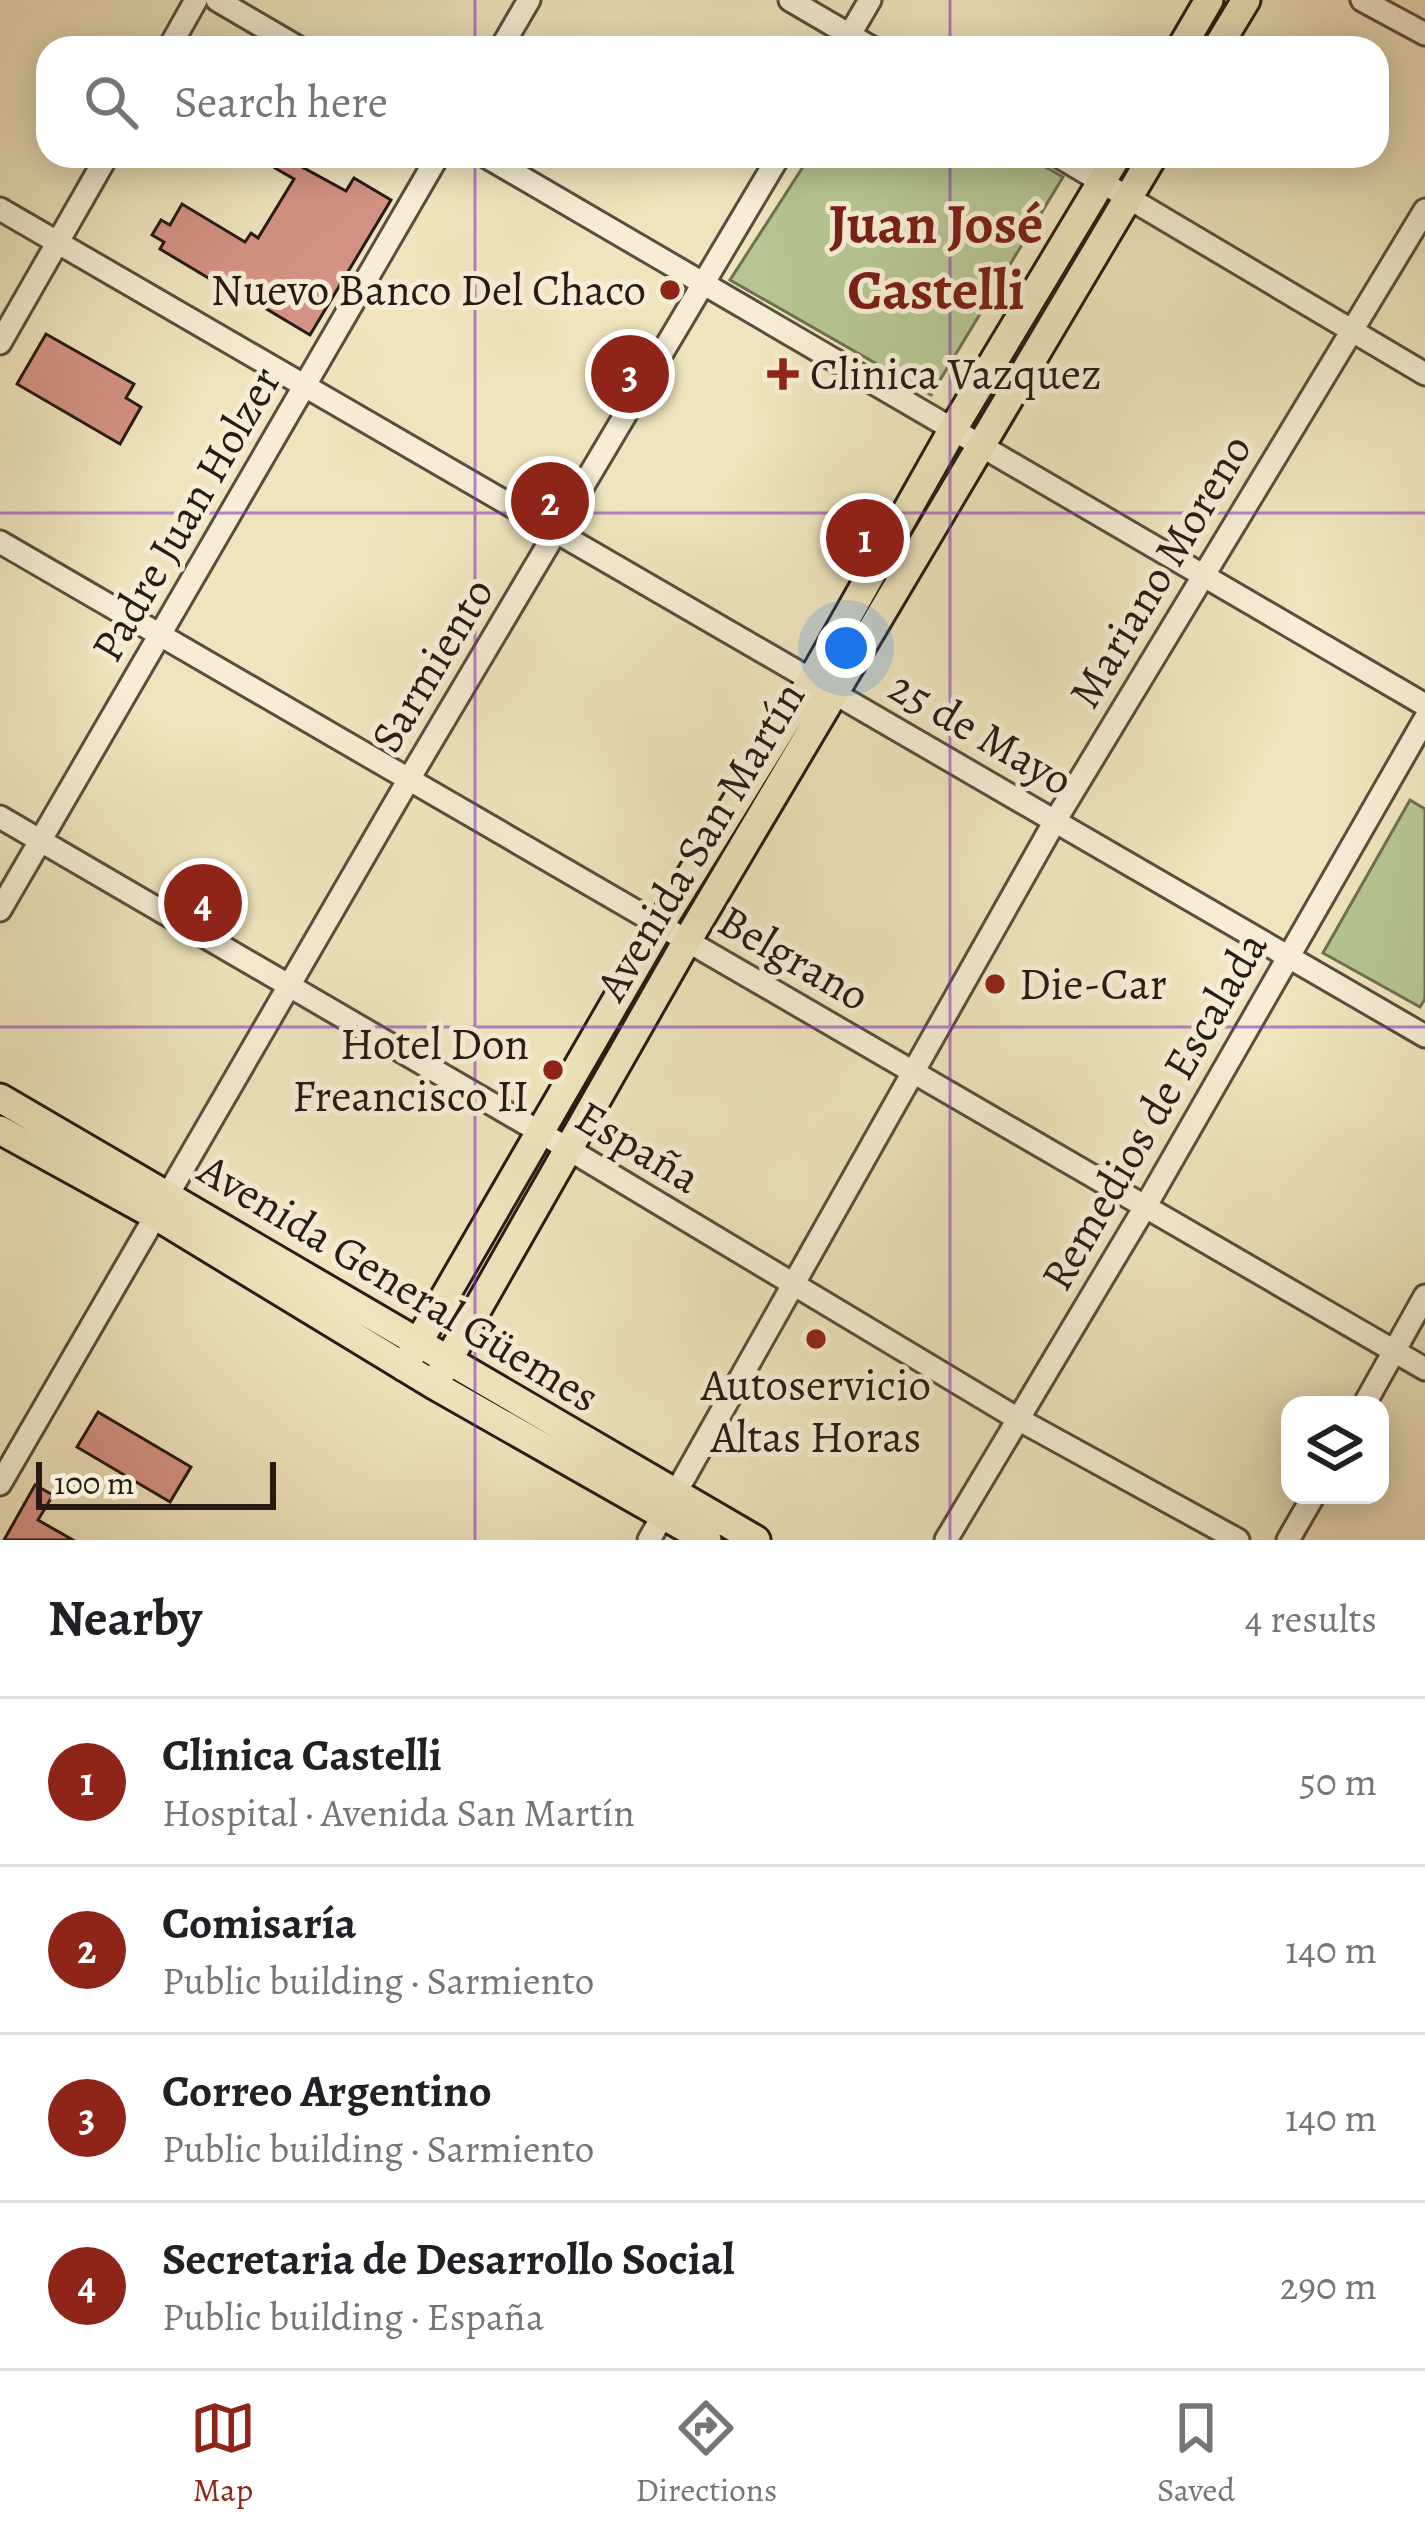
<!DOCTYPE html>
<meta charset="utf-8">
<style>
body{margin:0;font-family:Alegreya,serif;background:#f6f6f6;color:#202124}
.controls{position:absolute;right:36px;bottom:36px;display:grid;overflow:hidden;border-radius:24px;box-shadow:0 6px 30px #0003}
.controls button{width:108px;height:108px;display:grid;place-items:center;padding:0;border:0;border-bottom:3px solid #e0e0e0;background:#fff;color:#202124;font:60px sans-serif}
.scale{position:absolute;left:36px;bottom:30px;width:240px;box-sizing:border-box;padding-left:12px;border:6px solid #281b15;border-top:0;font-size:33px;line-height:42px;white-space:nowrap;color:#281b15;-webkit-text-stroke:9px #f5edd4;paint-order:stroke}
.you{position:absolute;left:846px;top:648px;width:42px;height:42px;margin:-30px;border:9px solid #fff;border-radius:50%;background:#1a73e8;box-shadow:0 0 0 18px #1a73e833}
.badge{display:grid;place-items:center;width:78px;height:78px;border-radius:50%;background:#8f2418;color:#fff;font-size:39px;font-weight:700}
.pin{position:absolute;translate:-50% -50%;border:6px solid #fff;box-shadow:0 3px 12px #0006}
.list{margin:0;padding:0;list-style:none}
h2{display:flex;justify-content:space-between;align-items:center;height:156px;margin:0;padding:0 48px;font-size:51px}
h2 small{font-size:39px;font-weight:400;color:#757577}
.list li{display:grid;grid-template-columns:78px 1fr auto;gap:36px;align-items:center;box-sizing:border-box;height:168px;padding:0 48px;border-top:3px solid #e0e0e0}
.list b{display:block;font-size:45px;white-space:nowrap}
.list p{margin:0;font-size:39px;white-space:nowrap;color:#757577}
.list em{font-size:39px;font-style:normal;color:#757577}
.icon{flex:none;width:66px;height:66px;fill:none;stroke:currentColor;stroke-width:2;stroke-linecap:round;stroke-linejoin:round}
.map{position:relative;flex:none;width:1425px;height:1540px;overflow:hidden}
.search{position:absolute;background:#fff;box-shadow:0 6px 30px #0003;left:36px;right:36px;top:36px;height:132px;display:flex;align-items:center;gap:30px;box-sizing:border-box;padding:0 42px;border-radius:36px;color:#757577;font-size:45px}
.sheet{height:828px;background:#fff}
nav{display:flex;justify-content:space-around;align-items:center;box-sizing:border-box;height:168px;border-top:3px solid #e0e0e0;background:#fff;font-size:33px;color:#757577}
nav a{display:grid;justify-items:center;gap:6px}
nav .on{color:#8f2418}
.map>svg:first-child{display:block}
</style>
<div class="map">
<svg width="1425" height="1540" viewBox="0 0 1425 1540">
<rect width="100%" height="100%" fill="#efe4bd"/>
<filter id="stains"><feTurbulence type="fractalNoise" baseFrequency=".00167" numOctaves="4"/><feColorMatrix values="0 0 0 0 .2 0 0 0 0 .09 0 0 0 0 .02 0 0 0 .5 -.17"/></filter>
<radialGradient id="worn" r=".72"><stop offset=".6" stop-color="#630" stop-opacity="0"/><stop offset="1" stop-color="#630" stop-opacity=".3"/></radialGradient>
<path fill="#b6c593" stroke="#6f7054" stroke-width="3" d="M 810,156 L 1026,156 L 1063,177 L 931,395 L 730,280 Z
M 1410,800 L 1425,809 L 1425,999 L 1420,1007 L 1323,953 Z"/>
<path fill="#d49284" stroke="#281b15" stroke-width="3" d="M 282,156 L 346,191 L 354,178 L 391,200 L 310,335 L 233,289 L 226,301 L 214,294 L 220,285 L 160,249 L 164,242 L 152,235 L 161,220 L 170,225 L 182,204 L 245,242 L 251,233 L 258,238 L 294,179 L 275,168 Z
M 46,334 L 134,384 L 126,398 L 141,407 L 120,444 L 17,384 Z
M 98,1412 L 191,1467 L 170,1502 L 77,1447 Z
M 35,1485 L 53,1495 L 38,1520 L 73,1540 L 4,1540 Z"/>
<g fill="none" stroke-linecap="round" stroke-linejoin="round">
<g stroke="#5a4d3f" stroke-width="27">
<path id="minor" d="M 217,0 L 299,48
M 790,0 L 872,48
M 1362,0 L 1425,34
M 169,48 L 196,0
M 501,48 L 529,0
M 842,48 L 870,0
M 485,156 L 1425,705
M 1058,156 L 1425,374
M 0,209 L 1425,1036
M 0,343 L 107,156
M 0,542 L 1425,1369
M 0,817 L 540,1132 L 1018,1419 L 1238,1540
M 0,910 L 438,156
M 1364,1405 L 1425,1296
M 0,1484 L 409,779 L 779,156
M 649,1540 L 1055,821 L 1425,210
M 946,1540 L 1145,1207 L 1425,719
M 1288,1540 L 1314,1495"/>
</g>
<g stroke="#281b15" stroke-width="33">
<path id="major" d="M 1181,48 L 1209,0
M 1217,48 L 1246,0
M 0,1098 L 756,1540
M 0,1130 L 158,1217 L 434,1385 L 707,1540
M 404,1367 L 660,925 L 812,679 L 953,429 L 1117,156
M 434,1385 L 687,941 L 1153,156"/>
</g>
<use href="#minor" stroke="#f5edd4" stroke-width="21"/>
<use href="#major" stroke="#efe4bd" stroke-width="27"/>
</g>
<path fill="none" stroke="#7b2cbf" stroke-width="3" stroke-opacity="0.55" d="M 475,0 L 475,48M 950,0 L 950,48M 475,156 L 475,1540M 950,156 L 950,1540M 0,513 L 1425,513M 0,1027 L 1425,1027"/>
<g fill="#8f2418" stroke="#f5edd4" stroke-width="4.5">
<circle cx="670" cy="290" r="12"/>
<path d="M777 356h12v12h12v12h-12v12h-12v-12h-12v-12h12z"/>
<circle cx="995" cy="984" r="12"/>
<circle cx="553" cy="1070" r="12"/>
<circle cx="816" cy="1339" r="12"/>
</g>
<g text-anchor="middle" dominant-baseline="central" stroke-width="10" stroke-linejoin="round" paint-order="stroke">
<g font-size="45" fill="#281b15" stroke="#f5edd4" text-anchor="end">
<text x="646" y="290">Nuevo Banco Del Chaco</text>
<text x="810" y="374" text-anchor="start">Clinica Vazquez</text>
<text x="1019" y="984" text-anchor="start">Die-Car</text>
<text x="529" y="1044">Hotel Don<tspan x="529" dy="52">Freancisco II</tspan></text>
<text x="816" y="1385" text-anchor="middle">Autoservicio<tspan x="816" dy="52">Altas Horas</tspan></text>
</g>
<g font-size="45" fill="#281b15" stroke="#f5edd4">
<text transform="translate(186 514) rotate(-60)">Padre Juan Holzer</text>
<text transform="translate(1160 571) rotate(-59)">Mariano Moreno</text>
<text transform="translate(432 665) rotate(-59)">Sarmiento</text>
<text transform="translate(981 733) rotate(30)">25 de Mayo</text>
<text transform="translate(700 841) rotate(-59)">Avenida San Martín</text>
<text transform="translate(794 958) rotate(30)">Belgrano</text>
<text transform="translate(1154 1111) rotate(-60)">Remedios de Escalada</text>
<text transform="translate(638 1147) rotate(31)">España</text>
<text transform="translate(399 1283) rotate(31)">Avenida General Güemes</text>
</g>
<g font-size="57" font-weight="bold" fill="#7a1f14" stroke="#f5edd4">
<text x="936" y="224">Juan José<tspan x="936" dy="66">Castelli</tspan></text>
</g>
</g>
<rect width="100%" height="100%" filter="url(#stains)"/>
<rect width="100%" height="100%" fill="url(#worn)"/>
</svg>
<div class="controls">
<button><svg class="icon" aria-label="layers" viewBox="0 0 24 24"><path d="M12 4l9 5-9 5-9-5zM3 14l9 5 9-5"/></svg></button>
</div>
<div class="scale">100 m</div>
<div class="you"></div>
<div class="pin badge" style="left:865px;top:538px">1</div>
<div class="pin badge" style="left:550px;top:501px">2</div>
<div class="pin badge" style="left:630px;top:374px">3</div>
<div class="pin badge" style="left:203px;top:903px">4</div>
<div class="search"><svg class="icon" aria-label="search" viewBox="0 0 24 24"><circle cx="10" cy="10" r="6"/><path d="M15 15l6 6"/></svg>Search here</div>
</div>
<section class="sheet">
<h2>Nearby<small>4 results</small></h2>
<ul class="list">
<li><span class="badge">1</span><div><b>Clinica Castelli</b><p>Hospital · Avenida San Martín</p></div><em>50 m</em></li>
<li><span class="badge">2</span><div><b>Comisaría</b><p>Public building · Sarmiento</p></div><em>140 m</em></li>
<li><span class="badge">3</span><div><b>Correo Argentino</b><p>Public building · Sarmiento</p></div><em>140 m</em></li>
<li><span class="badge">4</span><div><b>Secretaria de Desarrollo Social</b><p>Public building · España</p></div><em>290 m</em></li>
</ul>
</section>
<nav>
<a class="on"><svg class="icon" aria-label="map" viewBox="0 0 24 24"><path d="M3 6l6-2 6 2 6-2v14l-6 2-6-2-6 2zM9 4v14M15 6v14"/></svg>Map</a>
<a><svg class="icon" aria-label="directions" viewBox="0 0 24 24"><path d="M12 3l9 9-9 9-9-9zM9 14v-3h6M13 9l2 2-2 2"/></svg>Directions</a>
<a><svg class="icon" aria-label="saved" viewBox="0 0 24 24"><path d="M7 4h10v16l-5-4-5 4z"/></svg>Saved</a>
</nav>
